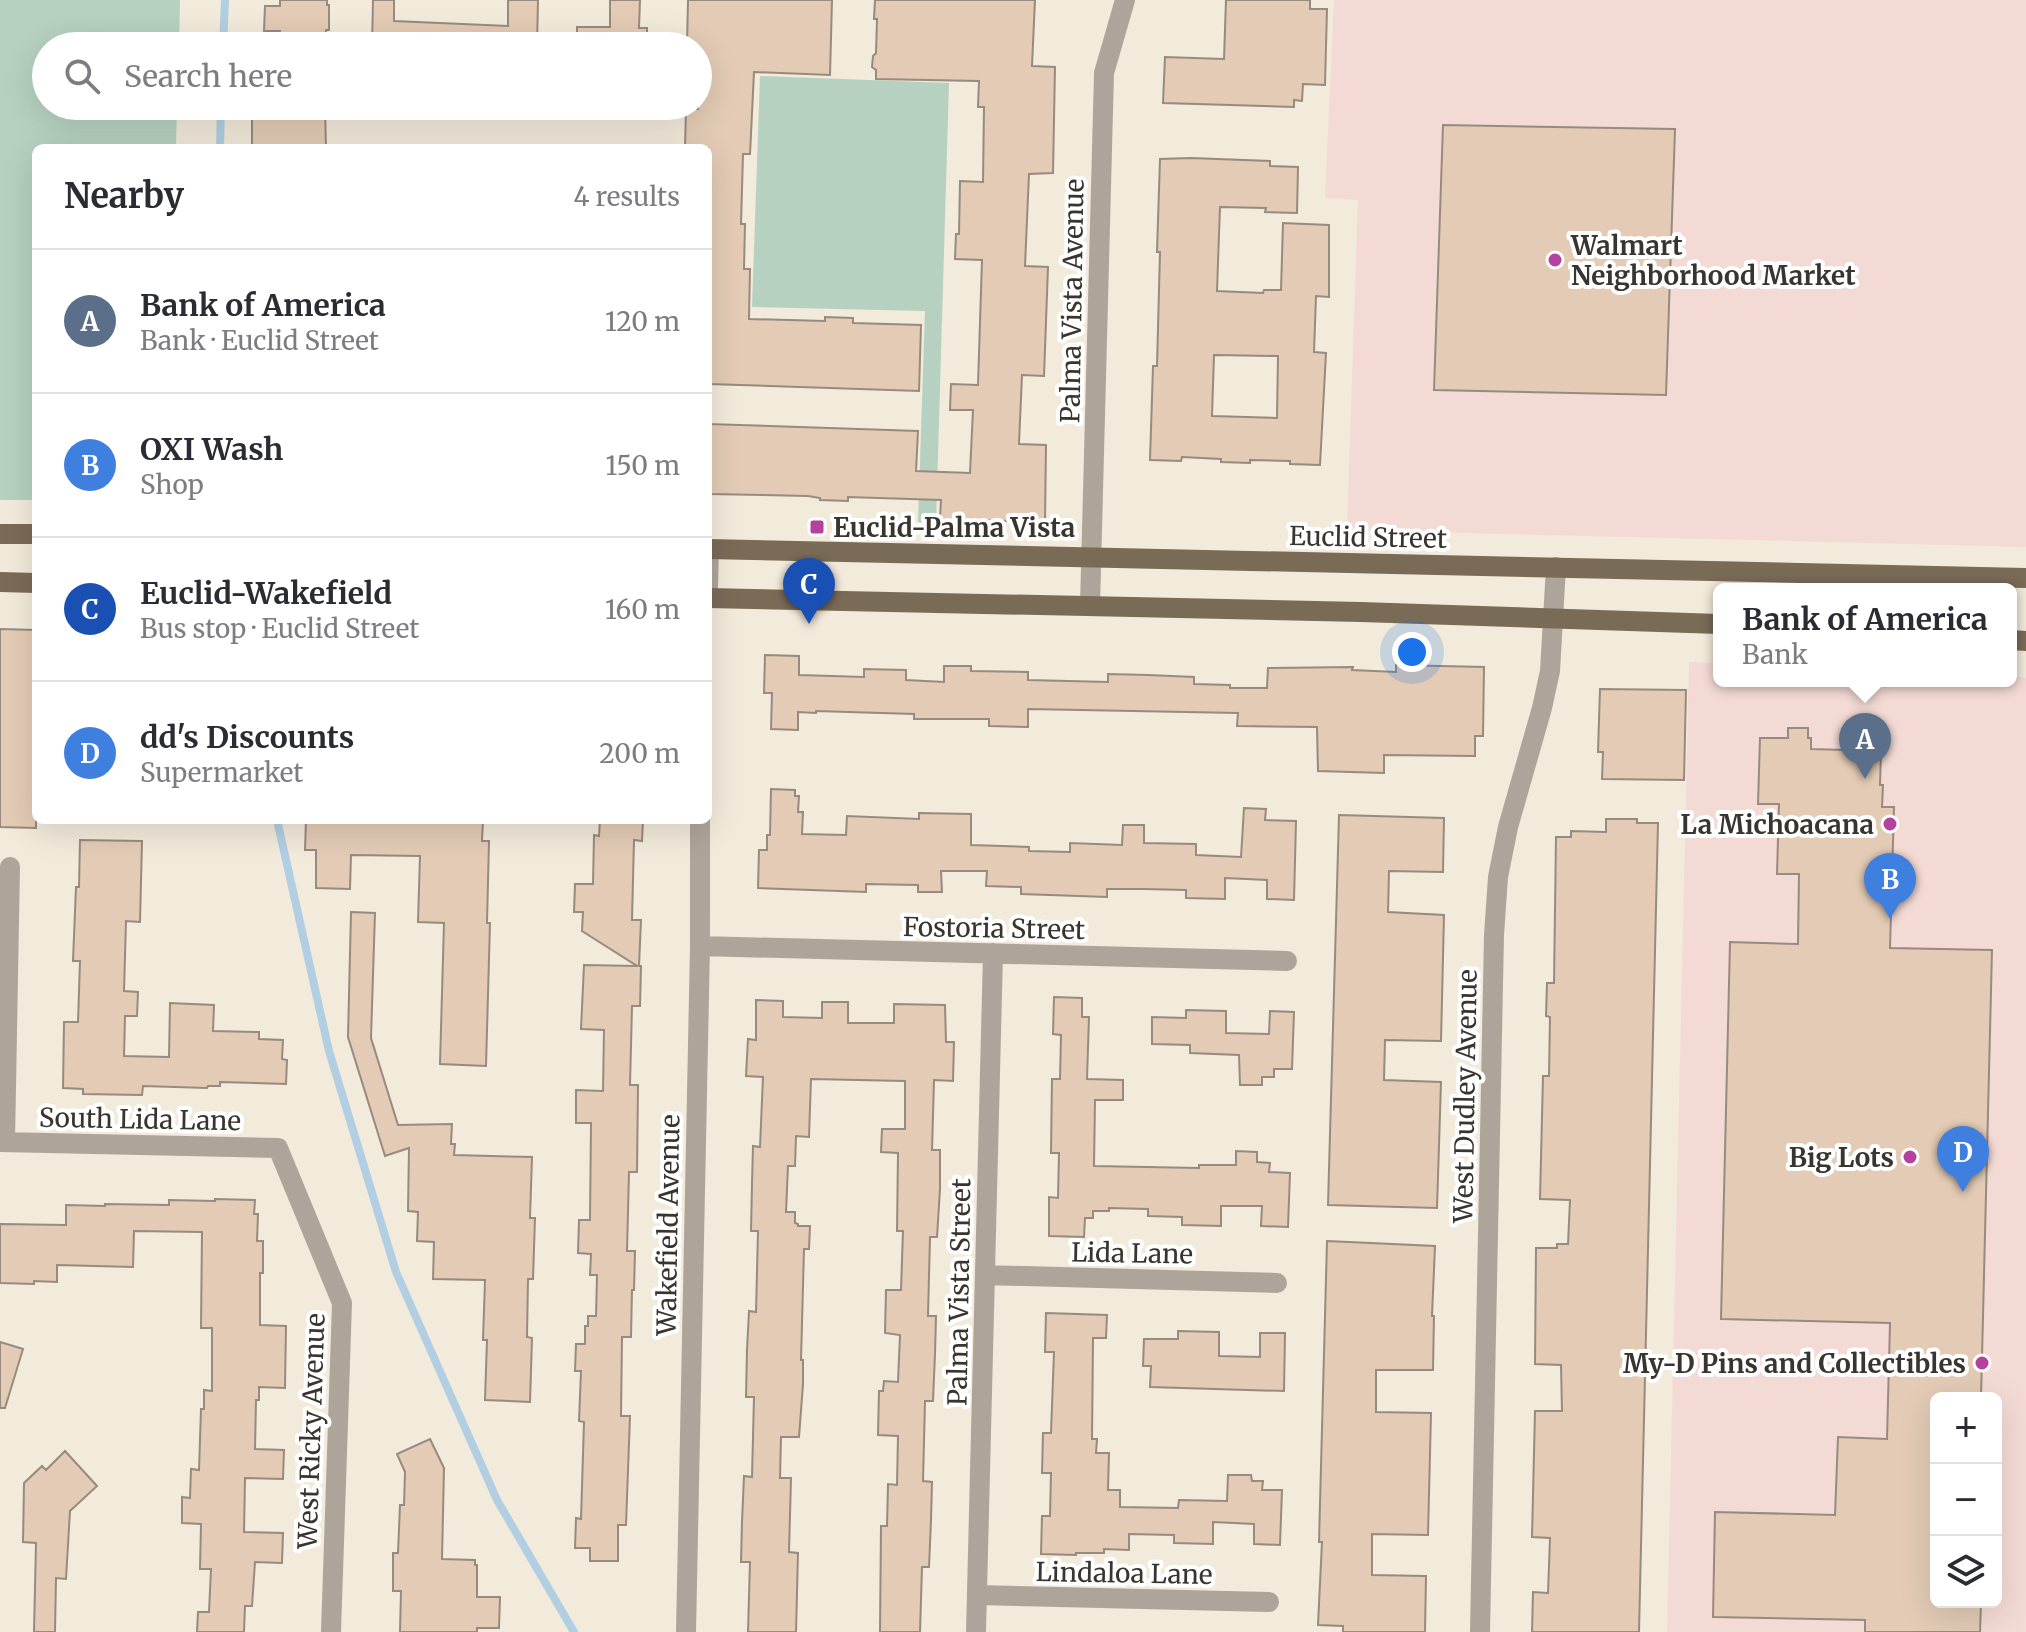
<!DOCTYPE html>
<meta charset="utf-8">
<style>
body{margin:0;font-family:Merriweather,serif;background:#f7f7f7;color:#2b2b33}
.controls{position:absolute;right:24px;bottom:24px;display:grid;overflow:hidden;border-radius:12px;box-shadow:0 8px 32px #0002}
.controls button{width:72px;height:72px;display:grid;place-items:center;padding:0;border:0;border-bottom:2px solid #e1e1e2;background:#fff;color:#2b2b33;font:40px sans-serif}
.you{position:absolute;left:1412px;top:652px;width:28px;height:28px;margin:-20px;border:6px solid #fff;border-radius:50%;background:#1a73e8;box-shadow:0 0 0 12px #1a73e833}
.badge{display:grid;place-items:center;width:52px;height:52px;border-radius:50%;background:#b3419d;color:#fff;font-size:26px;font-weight:700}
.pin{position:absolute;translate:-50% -66px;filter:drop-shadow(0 2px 4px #0008)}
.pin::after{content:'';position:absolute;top:42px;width:28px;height:24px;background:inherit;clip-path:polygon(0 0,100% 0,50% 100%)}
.popup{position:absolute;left:1713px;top:583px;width:304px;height:104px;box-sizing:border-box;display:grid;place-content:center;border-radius:12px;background:#fff;filter:drop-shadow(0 2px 6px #0005);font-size:26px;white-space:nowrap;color:#7c7c81}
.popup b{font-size:30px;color:#2b2b33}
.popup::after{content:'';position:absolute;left:50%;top:100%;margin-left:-16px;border:16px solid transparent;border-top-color:#fff}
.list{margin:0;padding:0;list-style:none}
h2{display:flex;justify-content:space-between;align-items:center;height:104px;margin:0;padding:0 32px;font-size:34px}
h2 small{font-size:26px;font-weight:400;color:#7c7c81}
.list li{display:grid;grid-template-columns:52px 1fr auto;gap:24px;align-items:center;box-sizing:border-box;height:144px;padding:0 32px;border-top:2px solid #e1e1e2}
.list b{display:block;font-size:30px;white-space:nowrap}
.list p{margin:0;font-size:26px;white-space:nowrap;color:#7c7c81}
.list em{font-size:26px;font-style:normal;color:#7c7c81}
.icon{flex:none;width:44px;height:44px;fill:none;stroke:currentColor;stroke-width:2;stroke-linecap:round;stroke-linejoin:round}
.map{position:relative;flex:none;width:2026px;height:1632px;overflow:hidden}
.search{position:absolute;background:#fff;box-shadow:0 8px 32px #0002;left:32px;top:32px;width:680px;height:88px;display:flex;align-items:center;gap:20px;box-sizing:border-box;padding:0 28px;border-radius:44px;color:#7c7c81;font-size:30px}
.panel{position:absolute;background:#fff;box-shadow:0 8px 32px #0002;left:32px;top:144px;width:680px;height:680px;border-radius:12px}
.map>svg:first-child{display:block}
</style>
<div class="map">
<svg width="2026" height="1632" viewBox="0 0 2026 1632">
<rect width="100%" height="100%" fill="#f2eada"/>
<path fill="#f4dad5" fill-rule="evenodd" d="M 1334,0 L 2026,0 L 2026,547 L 1347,530 L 1358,200 L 1325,198 Z
M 1689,662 L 1719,663 L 1719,681 L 2011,681 L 2011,676 L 2026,678 L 2026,1632 L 1667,1632 ZM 1936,1398 L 1996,1398 L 1996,1602 L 1936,1602 Z"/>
<path fill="#b6d1c0" d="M 0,0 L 180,0 L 179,46 L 46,46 L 46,106 L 177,106 L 176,148 L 36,148 L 36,500 L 0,500 Z
M 760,76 L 949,83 L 936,523 L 918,522 L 925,311 L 752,307 Z"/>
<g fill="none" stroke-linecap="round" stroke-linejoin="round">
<path stroke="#b2cee2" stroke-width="8" d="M 223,46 L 225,0
M 220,148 L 221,106
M 277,820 L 329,1051 L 396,1272 L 497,1500 L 574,1632"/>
</g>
<path fill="#e3cbb5" stroke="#978a7e" stroke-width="2" fill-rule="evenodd" d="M 280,0 L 327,0 L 327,5 L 329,5 L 329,30 L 326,30 L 326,39 L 279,38 L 280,31 L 264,31 L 265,6 L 280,6 Z
M 373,0 L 394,0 L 394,21 L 508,26 L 508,0 L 538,0 L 537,46 L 372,46 Z
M 610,0 L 640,0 L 639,28 L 647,28 L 647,46 L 577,46 L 577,27 L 610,27 Z
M 688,0 L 832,0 L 830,75 L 754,72 L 750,154 L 743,154 L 741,224 L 745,224 L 744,269 L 750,269 L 749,319 L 825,321 L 825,317 L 853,318 L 853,323 L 921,325 L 919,391 L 708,384 L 708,148 L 685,148 L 686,109 L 698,109 L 698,46 L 687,46 Z
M 875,0 L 1035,0 L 1032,66 L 1055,67 L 1053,173 L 1029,174 L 1025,266 L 1048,267 L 1044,376 L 1022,375 L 1019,444 L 1046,445 L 1045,522 L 940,519 L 941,500 L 848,497 L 848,501 L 820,500 L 820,498 L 808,496 L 708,494 L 708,424 L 918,431 L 916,471 L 970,473 L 973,410 L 950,410 L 951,384 L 978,385 L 982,260 L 955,259 L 956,234 L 959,234 L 960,181 L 983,182 L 984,107 L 978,107 L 979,81 L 876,79 L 876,70 L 872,67 L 873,56 L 876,53 L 877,19 L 874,19 Z
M 1226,0 L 1310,0 L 1310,9 L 1327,9 L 1325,85 L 1303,84 L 1302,101 L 1294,100 L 1294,107 L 1163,103 L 1165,57 L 1224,59 Z
M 325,106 L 326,148 L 252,148 L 252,107 Z
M 1443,125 L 1675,129 L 1666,395 L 1434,390 Z
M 1191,158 L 1270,161 L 1270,166 L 1298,167 L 1297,213 L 1265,212 L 1266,208 L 1220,207 L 1217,291 L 1263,293 L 1264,290 L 1281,290 L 1283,223 L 1329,225 L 1329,297 L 1316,296 L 1314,352 L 1326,353 L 1320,465 L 1290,464 L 1290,461 L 1250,460 L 1250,463 L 1221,462 L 1221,459 L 1182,457 L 1181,461 L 1150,460 L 1153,366 L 1157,366 L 1160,252 L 1157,252 L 1160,159 ZM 1214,355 L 1278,356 L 1277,418 L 1212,416 Z
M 0,629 L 36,630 L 36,828 L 0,827 Z
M 765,655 L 799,656 L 799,675 L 864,677 L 864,669 L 906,670 L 906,680 L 944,682 L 944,666 L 971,666 L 971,671 L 1028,672 L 1028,680 L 1108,682 L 1108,674 L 1148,675 L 1194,677 L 1194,684 L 1230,685 L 1230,688 L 1267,688 L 1268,668 L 1353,667 L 1352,670 L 1396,672 L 1396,665 L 1484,667 L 1483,736 L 1475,736 L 1475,756 L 1384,755 L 1384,773 L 1318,771 L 1317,727 L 1237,726 L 1238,713 L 1028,709 L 1028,727 L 989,726 L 989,719 L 914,719 L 914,714 L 816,711 L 816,713 L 798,712 L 798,730 L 771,729 L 772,693 L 764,693 Z
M 1600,689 L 1686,690 L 1684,780 L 1602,779 L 1603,752 L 1598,752 Z
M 1788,728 L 1808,728 L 1808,738 L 1811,738 L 1811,749 L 1881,751 L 1880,785 L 1883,785 L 1882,807 L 1894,807 L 1890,948 L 1992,950 L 1981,1398 L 1936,1398 L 1936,1602 L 1981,1602 L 1980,1632 L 1865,1632 L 1865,1620 L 1713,1617 L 1715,1512 L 1835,1515 L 1838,1437 L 1887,1439 L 1890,1323 L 1721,1319 L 1730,942 L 1798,944 L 1799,874 L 1777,874 L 1779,804 L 1758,804 L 1760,738 L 1788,738 Z
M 771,789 L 795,790 L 795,796 L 799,796 L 798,812 L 803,812 L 802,834 L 846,835 L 847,816 L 919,819 L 919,813 L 971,814 L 971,845 L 1029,847 L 1029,851 L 1070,852 L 1070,843 L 1122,845 L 1123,825 L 1144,825 L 1144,843 L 1196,844 L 1196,855 L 1241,857 L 1244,808 L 1266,809 L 1265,820 L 1296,821 L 1294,900 L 1267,899 L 1267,880 L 1225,878 L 1225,899 L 1186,898 L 1186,890 L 1143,889 L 1107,889 L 1107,897 L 1021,894 L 1021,887 L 986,886 L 987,871 L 941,871 L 942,892 L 918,892 L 918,885 L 866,884 L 866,892 L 758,888 L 759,850 L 767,850 L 767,835 L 770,835 Z
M 1339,815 L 1444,818 L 1443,872 L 1389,871 L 1388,912 L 1444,915 L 1441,1041 L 1385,1040 L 1384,1080 L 1441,1082 L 1437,1208 L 1328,1205 Z
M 1606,819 L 1637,819 L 1637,823 L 1658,823 L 1639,1632 L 1532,1632 L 1533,1592 L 1548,1593 L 1550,1538 L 1532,1537 L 1535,1411 L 1562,1411 L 1561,1365 L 1535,1364 L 1536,1248 L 1557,1248 L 1557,1244 L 1568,1244 L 1570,1200 L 1540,1199 L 1543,1076 L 1549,1076 L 1550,1017 L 1546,1016 L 1547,983 L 1554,983 L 1556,837 L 1571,837 L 1571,831 L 1606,832 Z
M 306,820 L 483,820 L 482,841 L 489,841 L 487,923 L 490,923 L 486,1066 L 440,1064 L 444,923 L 418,922 L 420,856 L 351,855 L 350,889 L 316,888 L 316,850 L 305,850 Z
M 600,820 L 643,820 L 642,841 L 634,840 L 632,920 L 641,920 L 639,966 L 641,966 L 640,1006 L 632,1006 L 630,1085 L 638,1085 L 637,1172 L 629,1172 L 627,1251 L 635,1251 L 634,1290 L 632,1290 L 631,1337 L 622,1337 L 621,1416 L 630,1416 L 626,1525 L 618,1525 L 618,1561 L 590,1561 L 590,1548 L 575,1548 L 576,1518 L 581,1519 L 584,1422 L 579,1421 L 581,1371 L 575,1371 L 576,1344 L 585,1344 L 585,1326 L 588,1326 L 588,1316 L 596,1316 L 597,1275 L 590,1275 L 591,1254 L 578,1253 L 579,1220 L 590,1220 L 591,1123 L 576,1123 L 576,1090 L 603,1091 L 604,1030 L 581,1029 L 584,965 L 637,966 L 582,931 L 583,912 L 574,912 L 575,884 L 593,884 L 594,835 L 599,836 Z
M 80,840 L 142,841 L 140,922 L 126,921 L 124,991 L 138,992 L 137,1016 L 125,1016 L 124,1056 L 169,1057 L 170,1003 L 214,1005 L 213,1031 L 259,1032 L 259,1039 L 283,1040 L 282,1059 L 287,1060 L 286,1084 L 220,1082 L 220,1086 L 208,1086 L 207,1088 L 143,1086 L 142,1095 L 83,1094 L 83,1089 L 63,1088 L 64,1022 L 78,1022 L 80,961 L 73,961 L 76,887 L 79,887 Z
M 351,912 L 375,913 L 371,1038 L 398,1125 L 452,1124 L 451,1144 L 455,1144 L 454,1155 L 532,1157 L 530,1218 L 535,1218 L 533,1279 L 528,1279 L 527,1337 L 532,1338 L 530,1402 L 485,1400 L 487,1340 L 483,1340 L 485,1280 L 433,1279 L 434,1242 L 417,1241 L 418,1212 L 408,1211 L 409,1148 L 385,1156 L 348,1037 Z
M 1054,997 L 1082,998 L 1082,1017 L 1089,1017 L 1087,1079 L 1123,1080 L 1123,1100 L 1095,1100 L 1094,1166 L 1199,1168 L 1199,1165 L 1236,1165 L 1236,1151 L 1257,1152 L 1257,1162 L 1270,1163 L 1269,1172 L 1290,1173 L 1288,1227 L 1261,1226 L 1262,1206 L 1221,1206 L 1221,1226 L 1182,1225 L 1182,1217 L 1148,1216 L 1148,1209 L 1109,1208 L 1109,1211 L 1093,1211 L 1093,1218 L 1085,1218 L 1084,1237 L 1049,1236 L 1049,1197 L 1058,1198 L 1059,1153 L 1051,1153 L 1052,1079 L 1060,1079 L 1061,1035 L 1053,1034 Z
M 756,1000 L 783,1001 L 783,1017 L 822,1018 L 822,1002 L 848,1002 L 848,1023 L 894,1023 L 894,1004 L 945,1005 L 946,1042 L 954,1042 L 953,1081 L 934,1080 L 932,1150 L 940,1150 L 940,1189 L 937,1237 L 930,1237 L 928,1316 L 936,1316 L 935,1354 L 933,1401 L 925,1401 L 923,1481 L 932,1482 L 931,1520 L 929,1567 L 922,1567 L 920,1632 L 880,1632 L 881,1526 L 887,1526 L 888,1484 L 897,1485 L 898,1436 L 878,1435 L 879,1391 L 883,1391 L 884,1381 L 898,1382 L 900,1335 L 885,1333 L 886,1290 L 901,1290 L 903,1231 L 897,1231 L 898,1153 L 881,1152 L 882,1129 L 905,1129 L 905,1081 L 811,1079 L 809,1137 L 796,1136 L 795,1166 L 788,1166 L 786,1212 L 795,1212 L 795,1223 L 798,1224 L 798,1226 L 810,1226 L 809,1249 L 804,1249 L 801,1360 L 803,1360 L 803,1384 L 799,1437 L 781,1437 L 780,1478 L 791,1478 L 789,1552 L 798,1553 L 796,1632 L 748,1632 L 750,1562 L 741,1562 L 742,1522 L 744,1476 L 752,1477 L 754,1397 L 746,1397 L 747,1350 L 749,1311 L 756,1312 L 758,1231 L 751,1231 L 752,1184 L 753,1146 L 760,1147 L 763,1077 L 746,1076 L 748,1039 L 756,1040 Z
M 1186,1010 L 1226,1011 L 1226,1033 L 1269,1034 L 1270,1011 L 1294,1012 L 1292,1069 L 1274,1069 L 1274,1077 L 1262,1077 L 1262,1085 L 1240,1085 L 1239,1055 L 1190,1053 L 1190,1045 L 1152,1044 L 1152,1017 L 1186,1018 Z
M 215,1199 L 255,1200 L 254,1214 L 258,1214 L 257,1241 L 263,1241 L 263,1273 L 260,1273 L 260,1325 L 286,1326 L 285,1388 L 259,1387 L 259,1400 L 256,1400 L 255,1449 L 284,1450 L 283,1479 L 245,1478 L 244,1532 L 283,1533 L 282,1563 L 255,1562 L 252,1606 L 245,1606 L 244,1632 L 197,1632 L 198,1612 L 209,1612 L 211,1569 L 200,1569 L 201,1524 L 182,1523 L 182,1497 L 190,1498 L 191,1469 L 199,1470 L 201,1409 L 204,1409 L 204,1390 L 212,1391 L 212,1328 L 201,1328 L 202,1232 L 134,1231 L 133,1267 L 57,1265 L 57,1282 L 34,1281 L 34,1284 L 0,1283 L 0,1224 L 66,1225 L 66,1205 L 105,1206 L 105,1204 L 169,1205 L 169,1200 L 215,1201 Z
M 1327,1241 L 1435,1246 L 1432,1316 L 1434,1316 L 1433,1370 L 1376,1370 L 1376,1412 L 1431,1413 L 1428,1535 L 1372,1534 L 1372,1575 L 1426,1576 L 1425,1632 L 1343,1632 L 1343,1626 L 1318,1625 L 1322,1542 L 1319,1542 Z
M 1046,1313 L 1107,1315 L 1106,1338 L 1093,1338 L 1092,1439 L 1097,1439 L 1096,1453 L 1109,1453 L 1108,1490 L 1120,1490 L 1120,1507 L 1178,1508 L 1179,1500 L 1227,1501 L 1228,1475 L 1251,1475 L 1252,1481 L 1263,1481 L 1262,1490 L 1282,1490 L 1280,1545 L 1254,1544 L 1254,1524 L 1213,1522 L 1213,1544 L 1174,1543 L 1174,1535 L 1129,1534 L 1129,1550 L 1104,1549 L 1104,1553 L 1076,1553 L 1076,1555 L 1041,1554 L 1042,1516 L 1050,1516 L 1051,1473 L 1042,1473 L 1043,1433 L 1051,1433 L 1054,1352 L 1045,1352 Z
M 1178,1331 L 1219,1332 L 1219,1356 L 1260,1357 L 1260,1333 L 1285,1333 L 1284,1391 L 1150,1387 L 1151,1366 L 1143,1366 L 1144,1339 L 1178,1339 Z
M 0,1342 L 23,1349 L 5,1408 L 0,1408 Z
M 430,1439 L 444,1468 L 442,1559 L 475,1560 L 475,1565 L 477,1565 L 477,1597 L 500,1597 L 499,1628 L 477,1628 L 477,1632 L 400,1632 L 401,1591 L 393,1591 L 393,1553 L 398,1553 L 400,1505 L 404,1505 L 405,1472 L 397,1454 Z
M 65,1451 L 97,1486 L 70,1511 L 66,1579 L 56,1578 L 55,1632 L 34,1632 L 36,1543 L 23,1542 L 24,1483 L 42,1466 L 46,1470 Z"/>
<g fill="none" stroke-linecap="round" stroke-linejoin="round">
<path stroke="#ada59a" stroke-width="20" d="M 708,587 L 709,549
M 1090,606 L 1104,73 L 1125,0
M 700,946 L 1287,961
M 0,1142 L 278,1148 L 342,1303 L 331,1632
M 5,1142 L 10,867
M 985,1275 L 1277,1283
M 977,1595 L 1269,1602
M 686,1632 L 700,946 L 700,820
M 976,1632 L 993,953
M 1480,1632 L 1494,935 L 1498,877 L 1508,827 L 1542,708 L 1550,671 L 1556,567"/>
<path stroke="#7a6b57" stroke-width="20" d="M 0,534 L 36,534
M 708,549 L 2026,578
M 0,582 L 36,583
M 708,598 L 1361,612 L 1719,624
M 2011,640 L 2026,641"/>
</g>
<g fill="#b3419d" stroke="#fff" stroke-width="3">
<circle cx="1555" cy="260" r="8"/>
<rect x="809" y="519" width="16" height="16" rx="4"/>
<circle cx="1890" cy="824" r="8"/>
<circle cx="1910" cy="1157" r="8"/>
<circle cx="1982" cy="1363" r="8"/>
</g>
<g text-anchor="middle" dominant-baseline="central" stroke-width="8" stroke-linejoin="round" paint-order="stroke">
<g font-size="26" font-weight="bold" fill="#38352f" stroke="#fff" text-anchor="end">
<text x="1571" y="245" text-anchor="start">Walmart<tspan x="1571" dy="30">Neighborhood Market</tspan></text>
<text x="833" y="527" text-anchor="start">Euclid-Palma Vista</text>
<text x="1874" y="824">La Michoacana</text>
<text x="1894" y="1157">Big Lots</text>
<text x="1966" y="1363">My-D Pins and Collectibles</text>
</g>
<g font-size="26" fill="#38352f" stroke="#fff">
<text transform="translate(1072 301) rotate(-89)">Palma Vista Avenue</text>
<text transform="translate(1368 537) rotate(1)">Euclid Street</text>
<text transform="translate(994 928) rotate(1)">Fostoria Street</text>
<text transform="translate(1465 1096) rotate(-89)">West Dudley Avenue</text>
<text transform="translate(140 1119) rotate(1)">South Lida Lane</text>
<text transform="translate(668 1225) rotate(-89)">Wakefield Avenue</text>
<text transform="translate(1132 1253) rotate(1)">Lida Lane</text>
<text transform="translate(959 1292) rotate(-89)">Palma Vista Street</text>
<text transform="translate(311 1431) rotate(-88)">West Ricky Avenue</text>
<text transform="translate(1124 1573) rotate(1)">Lindaloa Lane</text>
</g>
</g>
</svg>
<div class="controls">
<button>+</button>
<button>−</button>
<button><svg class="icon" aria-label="layers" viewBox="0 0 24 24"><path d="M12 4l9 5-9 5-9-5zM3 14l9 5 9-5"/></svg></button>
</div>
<div class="you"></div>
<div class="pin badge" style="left:1865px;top:779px;background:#5c6f8a">A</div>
<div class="popup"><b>Bank of America</b>Bank</div>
<div class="pin badge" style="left:1890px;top:919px;background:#3f7fe0">B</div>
<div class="pin badge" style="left:809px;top:624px;background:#1a4fb4">C</div>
<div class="pin badge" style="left:1963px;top:1192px;background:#3f7fe0">D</div>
<div class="search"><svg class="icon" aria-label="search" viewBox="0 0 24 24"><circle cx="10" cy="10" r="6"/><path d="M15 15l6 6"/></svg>Search here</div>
<section class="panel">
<h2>Nearby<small>4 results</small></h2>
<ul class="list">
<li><span class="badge" style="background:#5c6f8a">A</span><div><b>Bank of America</b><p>Bank · Euclid Street</p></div><em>120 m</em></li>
<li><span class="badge" style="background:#3f7fe0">B</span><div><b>OXI Wash</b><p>Shop</p></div><em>150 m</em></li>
<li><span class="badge" style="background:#1a4fb4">C</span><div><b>Euclid-Wakefield</b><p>Bus stop · Euclid Street</p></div><em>160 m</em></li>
<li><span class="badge" style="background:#3f7fe0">D</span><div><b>dd's Discounts</b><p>Supermarket</p></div><em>200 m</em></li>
</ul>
</section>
</div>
